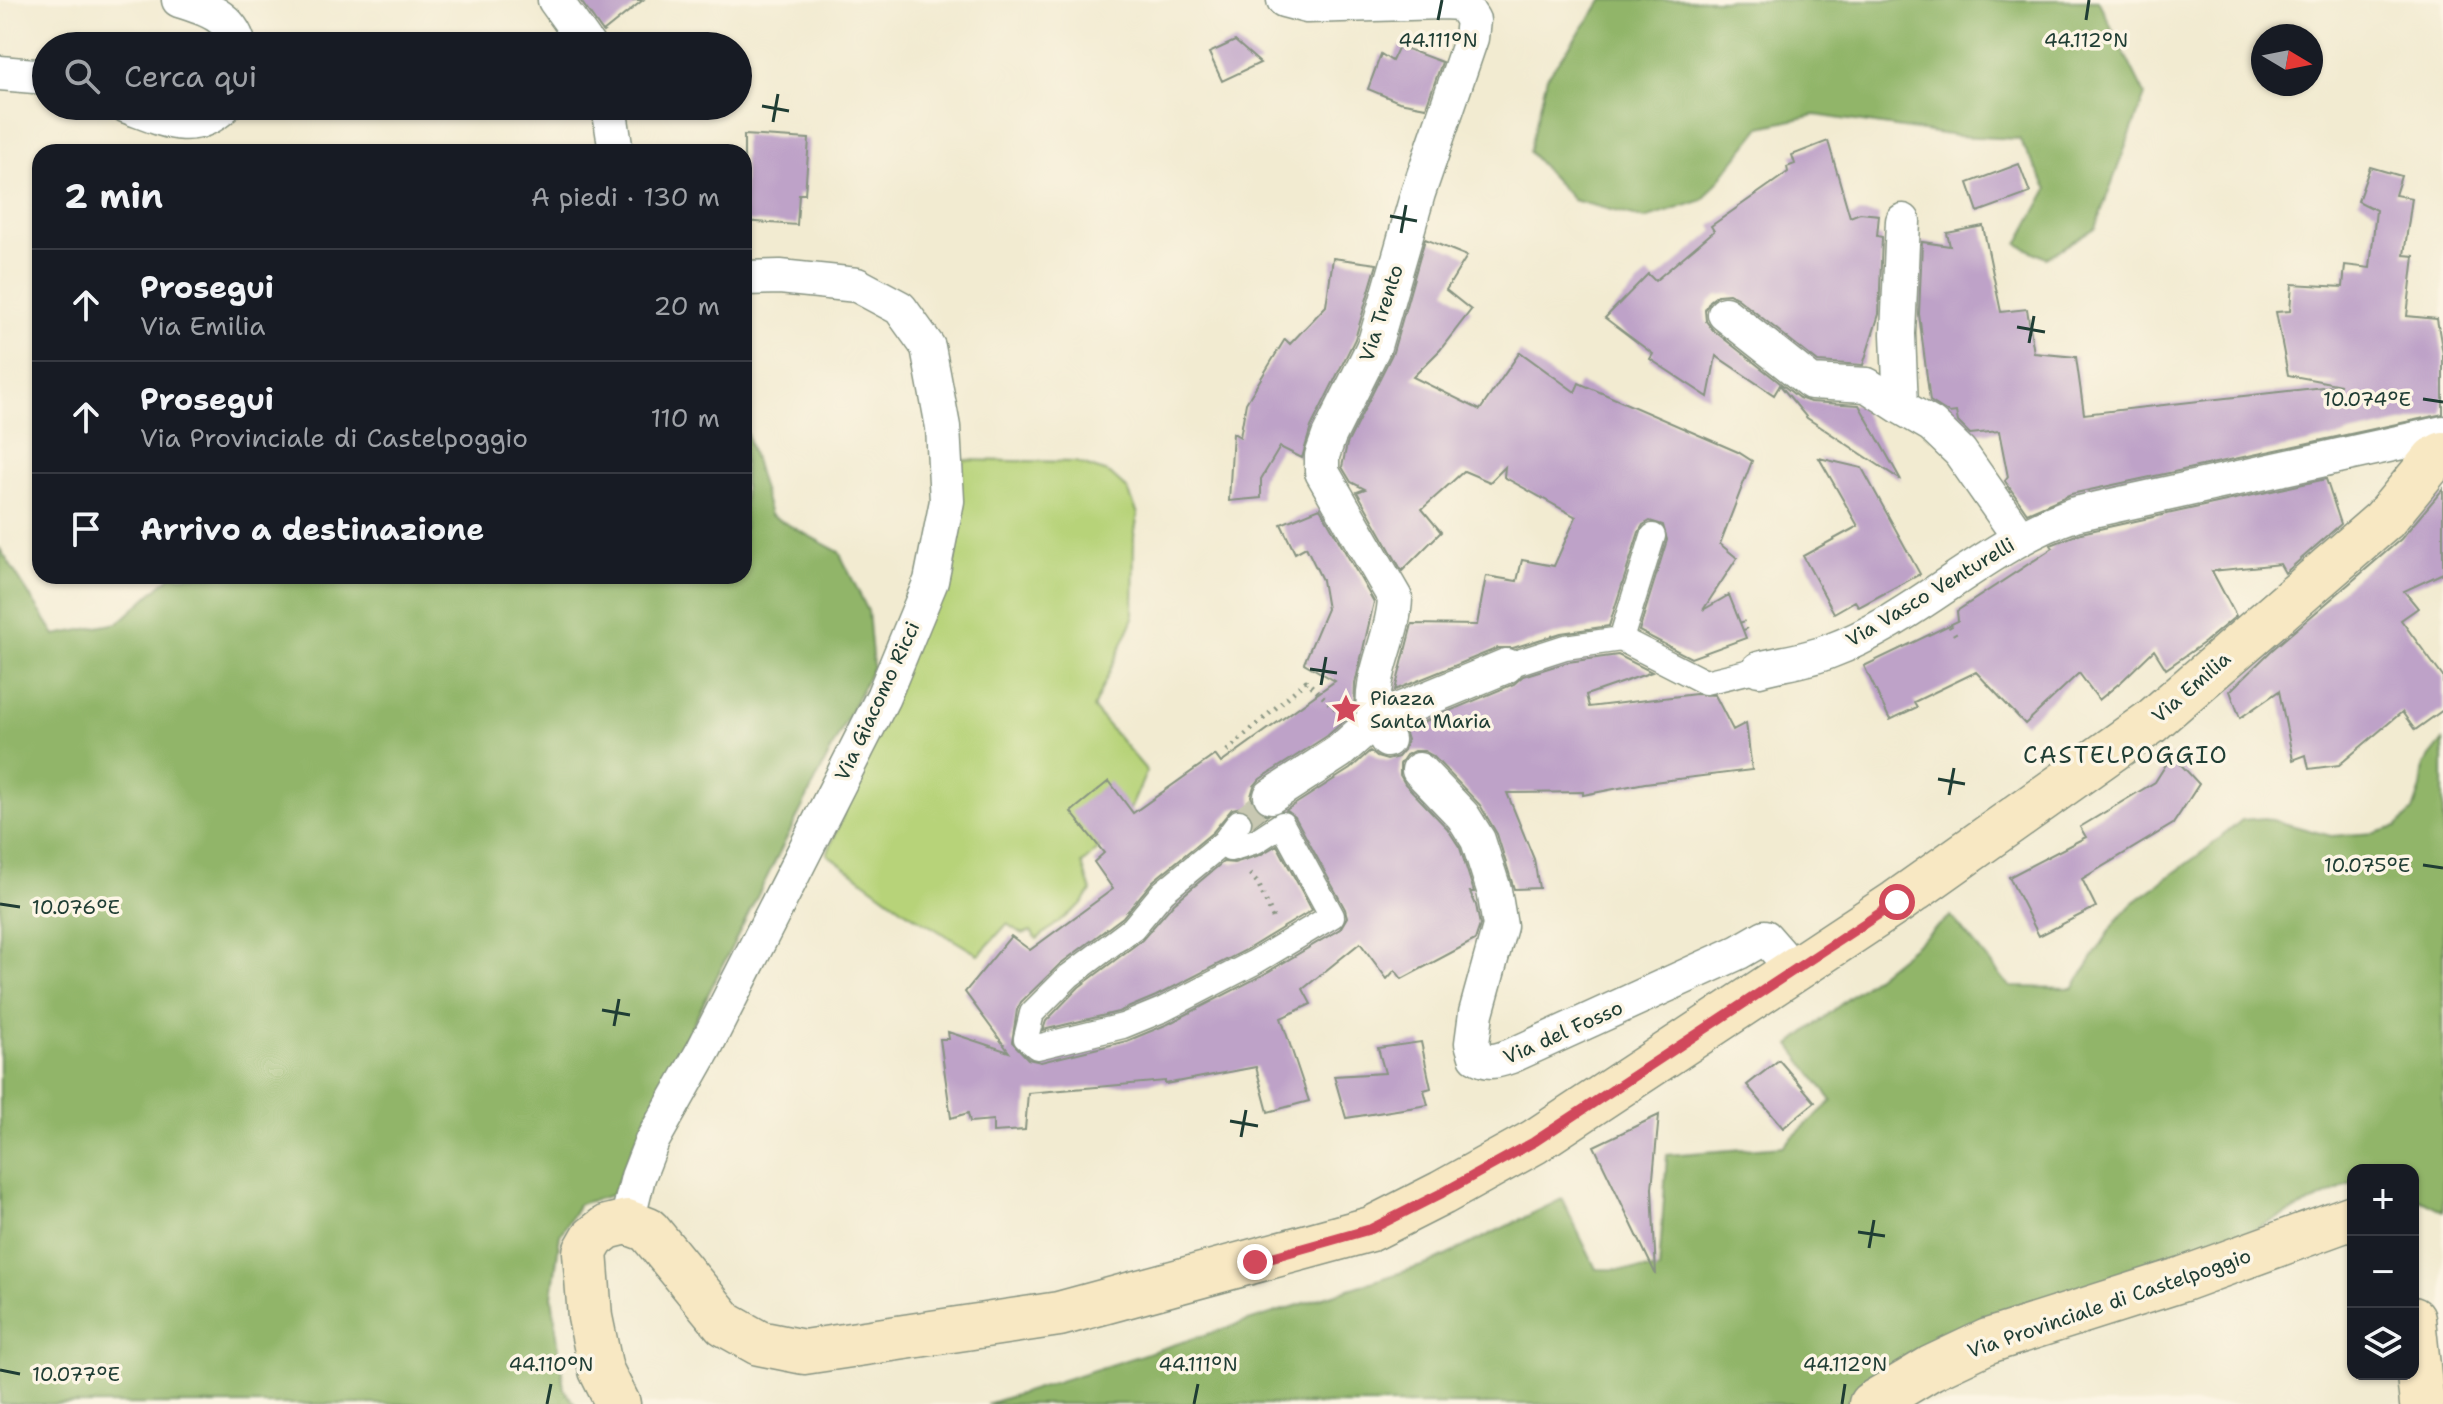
<!DOCTYPE html>
<html lang="it">
<meta charset="utf-8">
<style>
body{margin:0;font-family:"Shantell Sans",sans-serif;background:#242831;color:#f1f3f6}
.controls{position:absolute;right:24px;bottom:24px;display:grid;overflow:hidden;border-radius:16px;box-shadow:0 2px 6px #0004}
.controls button{width:72px;height:72px;display:grid;place-items:center;padding:0;border:0;border-bottom:2px solid #363941;background:#171b24;color:#f1f3f6;font:40px sans-serif}
.compass{position:absolute;left:2251px;top:24px;width:72px;height:72px;border-radius:50%;background:#171b24;box-shadow:0 2px 6px #0004;rotate:100deg}
.stop{position:absolute;width:24px;height:24px;margin:-18px;border:6px solid #d1495b;border-radius:50%;background:#fff}
.stop.end{background:#d1495b;border-color:#fff;box-shadow:0 2px 8px #0008}
.list{margin:0;padding:0;list-style:none}
h2{display:flex;justify-content:space-between;align-items:center;height:104px;margin:0;padding:0 32px;font-size:34px}
h2 small{font-size:26px;font-weight:400;color:#9ea1a6}
.list li{display:grid;grid-template-columns:52px 1fr auto;gap:24px;align-items:center;box-sizing:border-box;height:112px;padding:0 32px;border-top:2px solid #363941}
.list b{display:block;font-size:30px;white-space:nowrap}
.list p{margin:0;font-size:26px;white-space:nowrap;color:#9ea1a6}
.list em{font-size:26px;font-style:normal;color:#9ea1a6}
.icon{flex:none;width:44px;height:44px;fill:none;stroke:currentColor;stroke-width:2;stroke-linecap:round;stroke-linejoin:round}
.map{position:relative;flex:none;width:2443px;height:1404px;overflow:hidden}
.search{position:absolute;background:#171b24;box-shadow:0 2px 6px #0004;left:32px;top:32px;width:720px;height:88px;display:flex;align-items:center;gap:20px;box-sizing:border-box;padding:0 28px;border-radius:44px;color:#9ea1a6;font-size:30px}
.panel{position:absolute;background:#171b24;box-shadow:0 2px 6px #0004;left:32px;top:144px;width:720px;height:440px;border-radius:24px}
.map>svg:first-child{display:block}
</style>
<div class="map">
<svg width="2443" height="1404" viewBox="0 0 2443 1404">
<rect width="100%" height="100%" fill="#fcf5e5"/>
<filter id="ink" filterUnits="userSpaceOnUse"><feTurbulence type="fractalNoise" baseFrequency=".0125" numOctaves="2"/><feDisplacementMap in="SourceGraphic" scale="16" xChannelSelector="R" yChannelSelector="G"/><feConvolveMatrix kernelMatrix="1 2 1 2 8 2 1 2 1" color-interpolation-filters="sRGB"/></filter>
<filter id="wash" filterUnits="userSpaceOnUse"><feTurbulence type="fractalNoise" baseFrequency=".006" numOctaves="4" result="noise"/><feDisplacementMap in="SourceGraphic" scale="32" xChannelSelector="R" yChannelSelector="G"/><feGaussianBlur stdDeviation="1.8" result="paint"/><feColorMatrix in="noise" values="0 0 0 0 0 0 0 0 0 0 0 0 0 0 0 0 0 1.4 0 .05"/><feComposite in="paint" operator="in"/></filter>
<g filter="url(#wash)">
<rect width="100%" height="100%" fill="#f2ebd1"/>
<path fill="#b7d379" stroke="#6b8856" stroke-width="2" d="M 958,460 L 1076,462 L 1110,474 L 1128,490 L 1138,514 L 1134,536 L 1133,620 L 1093,708 L 1147,771 L 1122,828 L 1082,864 L 1091,891 L 1083,903 L 1037,939 L 1031,931 L 1022,934 L 1007,924 L 979,955 L 907,912 L 827,854 L 935,592 Z"/>
<path fill="#91b569" stroke="#58794e" stroke-width="2" d="M 1603,0 L 2098,0 L 2145,95 L 2095,228 L 2046,258 L 2018,244 L 2048,189 L 2019,139 L 1956,136 L 1815,115 L 1761,127 L 1703,200 L 1645,219 L 1573,200 L 1529,152 L 1547,77 Z
M 744,424 L 770,515 L 839,552 L 868,611 L 873,667 L 651,1107 L 612,1195 L 579,1204 L 560,1235 L 552,1296 L 564,1389 L 575,1404 L 0,1404 L 0,549 L 55,635 L 118,623 L 171,576 L 744,576 Z
M 2443,741 L 2443,1211 L 2413,1196 L 2413,1170 L 2353,1170 L 2353,1183 L 1883,1404 L 987,1404 L 1431,1263 L 1562,1199 L 1596,1269 L 1659,1270 L 1667,1155 L 1783,1146 L 1832,1101 L 1790,1045 L 1951,916 L 2010,987 L 2073,988 L 2117,920 L 2133,903 L 2208,848 L 2242,820 L 2265,818 L 2331,836 L 2375,833 L 2396,827 L 2413,811 L 2421,788 L 2424,765 Z"/>
<g id="blocks">
<path fill="#bea2c8" d="M 580,0 L 643,0 L 603,32 Z
M 1235,41 L 1260,63 L 1222,81 L 1209,53 Z
M 1399,46 L 1442,62 L 1426,107 L 1399,102 L 1368,89 L 1381,54 L 1392,61 Z
M 744,135 L 809,139 L 805,194 L 799,194 L 797,225 L 744,221 Z
M 1828,141 L 1850,217 L 1860,213 L 1879,215 L 1877,236 L 1882,237 L 1879,314 L 1863,365 L 1818,362 L 1737,298 L 1729,294 L 1718,295 L 1710,301 L 1705,310 L 1706,321 L 1713,330 L 1799,398 L 1810,402 L 1859,405 L 1901,480 L 1807,418 L 1780,385 L 1774,395 L 1716,356 L 1708,397 L 1650,359 L 1653,354 L 1605,318 L 1648,274 L 1655,281 L 1714,231 L 1711,226 L 1788,172 L 1787,167 L 1795,164 L 1792,155 Z
M 2019,164 L 2030,193 L 1978,212 L 1968,183 Z
M 2370,167 L 2401,176 L 2395,195 L 2412,198 L 2404,255 L 2414,256 L 2407,316 L 2437,319 L 2443,354 L 2443,414 L 2071,494 L 2027,513 L 2005,481 L 2008,477 L 1999,431 L 1970,434 L 1958,422 L 1956,412 L 1949,413 L 1930,401 L 1919,314 L 1922,242 L 1950,246 L 1947,233 L 1983,226 L 2001,312 L 2027,309 L 2034,353 L 2076,357 L 2084,414 L 2341,385 L 2288,375 L 2276,312 L 2290,311 L 2292,284 L 2343,287 L 2345,265 L 2370,268 L 2376,210 L 2358,201 Z
M 1425,239 L 1467,256 L 1446,290 L 1471,310 L 1440,350 L 1413,377 L 1480,410 L 1520,352 L 1575,392 L 1579,383 L 1738,452 L 1752,461 L 1720,544 L 1737,558 L 1703,610 L 1729,595 L 1746,638 L 1691,658 L 1639,631 L 1667,540 L 1663,525 L 1650,521 L 1643,525 L 1639,532 L 1609,626 L 1561,633 L 1513,648 L 1498,648 L 1395,690 L 1412,624 L 1477,625 L 1486,576 L 1517,581 L 1522,560 L 1554,566 L 1576,517 L 1504,477 L 1505,467 L 1490,482 L 1464,471 L 1422,509 L 1441,532 L 1402,571 L 1357,492 L 1365,489 L 1351,482 L 1342,467 L 1347,444 L 1393,352 Z
M 1333,258 L 1377,264 L 1355,339 L 1311,427 L 1302,458 L 1280,447 L 1261,479 L 1261,498 L 1229,501 L 1233,433 L 1240,437 L 1246,403 L 1285,339 L 1290,344 L 1326,306 Z
M 1819,458 L 1862,468 L 1920,574 L 1859,607 L 1855,601 L 1834,613 L 1803,556 L 1858,526 Z
M 2326,479 L 2341,524 L 2285,573 L 2280,564 L 2212,571 L 2236,616 L 2205,642 L 2166,669 L 2154,650 L 2122,681 L 2099,700 L 2079,673 L 2025,724 L 1976,672 L 1914,702 L 1917,707 L 1890,720 L 1864,666 L 1958,621 L 1957,611 L 2053,548 L 2051,545 L 2081,533 Z
M 2443,489 L 2443,573 L 2404,591 L 2418,608 L 2401,620 L 2443,677 L 2443,710 L 2415,730 L 2402,712 L 2339,765 L 2309,769 L 2306,755 L 2293,760 L 2279,691 L 2240,718 L 2230,691 L 2272,650 L 2401,539 Z
M 1320,508 L 1374,602 L 1355,684 L 1354,712 L 1327,736 L 1260,779 L 1254,786 L 1251,796 L 1254,806 L 1261,813 L 1268,815 L 1254,825 L 1253,817 L 1249,811 L 1242,807 L 1232,809 L 1213,832 L 1153,881 L 1123,917 L 1060,964 L 1021,1002 L 1017,1010 L 1012,1042 L 1028,1059 L 1041,1062 L 1127,1041 L 1168,1024 L 1261,976 L 1340,929 L 1347,917 L 1345,909 L 1295,817 L 1286,810 L 1350,769 L 1370,751 L 1377,757 L 1387,760 L 1398,757 L 1404,750 L 1407,740 L 1404,730 L 1514,684 L 1523,676 L 1568,662 L 1618,655 L 1652,672 L 1586,695 L 1589,707 L 1696,694 L 1715,695 L 1733,730 L 1746,723 L 1752,770 L 1645,783 L 1583,795 L 1583,792 L 1507,793 L 1534,859 L 1539,888 L 1514,889 L 1497,834 L 1480,805 L 1433,756 L 1424,751 L 1414,751 L 1406,755 L 1400,764 L 1400,775 L 1405,784 L 1447,828 L 1460,848 L 1474,892 L 1470,892 L 1476,905 L 1480,925 L 1475,940 L 1402,979 L 1395,970 L 1387,979 L 1360,943 L 1303,989 L 1311,1004 L 1281,1018 L 1309,1101 L 1268,1112 L 1256,1067 L 1165,1084 L 1165,1081 L 1028,1093 L 1025,1130 L 993,1132 L 993,1120 L 970,1122 L 968,1113 L 951,1118 L 940,1039 L 949,1039 L 948,1032 L 1009,1052 L 965,992 L 1011,936 L 1030,950 L 1113,889 L 1094,862 L 1104,853 L 1071,812 L 1109,781 L 1133,813 L 1215,755 L 1221,763 L 1335,681 L 1304,663 L 1327,609 L 1322,580 L 1306,547 L 1295,553 L 1281,524 Z
M 2172,755 L 2199,784 L 2173,824 L 2082,879 L 2096,907 L 2039,936 L 2009,877 L 2086,837 L 2080,827 L 2155,782 Z
M 1277,845 L 1312,910 L 1246,950 L 1156,996 L 1118,1012 L 1043,1030 L 1046,1021 L 1079,987 L 1142,940 L 1174,903 L 1223,862 L 1234,863 L 1260,855 Z
M 1421,1042 L 1431,1088 L 1424,1090 L 1428,1105 L 1346,1118 L 1334,1076 L 1385,1073 L 1378,1048 Z
M 1779,1060 L 1815,1102 L 1783,1128 L 1747,1085 Z
M 1659,1115 L 1652,1188 L 1656,1275 L 1594,1146 Z"/>
</g>
</g>
<g filter="url(#ink)">
<use href="#blocks" fill-opacity="0" stroke="#889482" stroke-width="2"/>
<g fill="none" stroke-linecap="round" stroke-linejoin="round">
<path stroke="#c8c8b2" stroke-width="24" stroke-dasharray="24 12" stroke-linecap="butt" d="M 1239,822 L 1271,796"/>
<g stroke="#889482" stroke-width="27">
<path id="pedestrian" d="M 1621,639 L 1653,536
M 1506,666 L 1565,647 L 1621,639 L 1705,682 L 1759,669
M 1224,842 L 1230,849 L 1256,841 L 1282,824 L 1332,916 L 1253,963 L 1162,1010 L 1123,1026 L 1037,1047 L 1026,1038 L 1032,1013 L 1069,976 L 1133,928 L 1163,892 L 1224,842 L 1239,822"/>
</g>
<g stroke="#889482" stroke-width="37">
<path id="minor" d="M 179,0 C 205,8 232,16 239,46
M 555,0 L 588,46
M 1284,0 L 1307,6 L 1442,2 L 1462,3 L 1473,20 L 1471,38 L 1418,193 L 1374,346 L 1329,436 L 1322,456 L 1322,472 L 1395,598 C 1394,638 1367,678 1375,718 C 1376,725 1383,733 1387,740
M 0,73 L 46,77
M 127,106 C 163,119 192,136 224,106
M 609,106 L 616,152
M 1903,221 L 1898,334 L 1901,407 L 1932,425 L 1960,452 L 2020,538
M 1725,314 L 1811,382 L 1867,385 L 1901,407
M 1759,669 C 1782,663 1808,660 1830,651 C 1918,618 1986,544 2075,514 L 2443,433
M 1419,770 L 1463,816 L 1478,840 L 1494,890 L 1500,926 L 1476,1013 L 1472,1043 L 1476,1056 C 1489,1064 1497,1061 1511,1056 L 1739,952 L 1765,937 L 1793,969
M 1271,796 L 1339,752 L 1375,720 L 1506,666
M 627,1222 L 638,1177 L 652,1141 L 704,1049 L 883,697 L 931,581 L 947,501 L 943,427 L 928,347 L 900,308 L 857,285 L 780,277 L 744,278"/>
</g>
<g stroke="#889482" stroke-width="47">
<path id="secondary" d="M 2413,1319 L 2422,1404
M 618,1404 L 601,1370 L 590,1317 L 585,1252 L 593,1238 L 607,1227 L 627,1222 L 648,1230 L 725,1324 L 759,1343 L 804,1352 L 1059,1314 L 1371,1229 L 1442,1193 L 1534,1142 L 1897,902 L 2151,722 L 2384,520 L 2434,459 L 2443,454
M 1871,1404 L 1931,1368 L 1988,1341 L 2183,1279 L 2353,1217"/>
</g>
<path stroke="#889482" stroke-width="5" stroke-dasharray="2 6" stroke-linecap="butt" d="M 1742,621 L 1747,635
M 1950,626 L 1958,639
M 1227,751 L 1306,681 L 1337,710
M 1250,874 L 1258,883 L 1273,918"/>
<use href="#pedestrian" stroke="#fff" stroke-width="24"/>
<use href="#minor" stroke="#fff" stroke-width="34"/>
<use href="#secondary" stroke="#f8e8c3" stroke-width="44"/>
</g>
</g>
<g fill="none" stroke-linecap="round" stroke-linejoin="round" filter="url(#ink)">
<path stroke="#d1495b" stroke-width="10" d="M 1255,1262 L 1371,1229 L 1442,1193 L 1534,1142 L 1897,902"/>
</g>
<path fill="none" stroke="#1f3d34" stroke-width="3" d="M 1438,20 L 1442,0M 2086,20 L 2089,0M 762,106 L 789,111M 773,122 L 778,94M 1390,216 L 1417,221M 1401,233 L 1406,205M 2017,327 L 2045,332M 2029,343 L 2034,316M 2423,399 L 2443,402M 1310,669 L 1337,673M 1321,685 L 1326,657M 1938,779 L 1965,784M 1949,795 L 1954,768M 2423,865 L 2443,868M 0,904 L 20,907M 602,1010 L 630,1015M 614,1026 L 619,999M 1230,1121 L 1258,1126M 1241,1137 L 1246,1110M 1858,1232 L 1885,1236M 1869,1248 L 1874,1220M 0,1370 L 20,1374M 547,1404 L 551,1384M 1194,1404 L 1198,1384M 1842,1404 L 1845,1384"/>
<defs>
<g id="sight-bare" transform="scale(2.4)"><path d="M0-6L1.8-2.2L6-1.7L2.9 1.2L3.7 5.4L0 3.3L-3.7 5.4L-2.9 1.2L-6-1.7L-1.8-2.2Z" fill="#d1495b" stroke="#fcf5e5" stroke-width="2.5" paint-order="stroke"/></g>
</defs>
<g fill-rule="evenodd">
<use href="#sight-bare" x="1346" y="709"/>
</g>
<g text-anchor="middle" dominant-baseline="central" stroke-width="7" stroke-linejoin="round" paint-order="stroke">
<g font-size="20" fill="#1f3d34" stroke="#fcf5e5">
<text transform="translate(1381 313) rotate(-72)">Via Trento</text>
<text transform="translate(1930 592) rotate(-31)">Via Vasco Venturelli</text>
<text transform="translate(2191 687) rotate(-41)">Via Emilia</text>
<text transform="translate(877 701) rotate(-65)">Via Giacomo Ricci</text>
<text transform="translate(1563 1032) rotate(-24)">Via del Fosso</text>
<text transform="translate(2109 1303) rotate(-19)">Via Provinciale di Castelpoggio</text>
</g>
<g font-size="20" fill="#1f3d34" stroke="#fcf5e5" text-anchor="start">
<text x="1370" y="698">Piazza<tspan x="1370" dy="23">Santa Maria</tspan></text>
</g>
<g font-size="24" letter-spacing="2" fill="#1f3d34" stroke="#fcf5e5">
<text x="2126" y="755">CASTELPOGGIO</text>
</g>
</g>
<g font-size="20" text-anchor="middle" fill="#1f3d34" stroke="#fcf5e5" stroke-width="7" stroke-linejoin="round" paint-order="stroke">
<text x="1438" y="47">44.111°N</text>
<text x="2086" y="47">44.112°N</text>
<text x="2367" y="406">10.074°E</text>
<text x="2367" y="872">10.075°E</text>
<text x="76" y="914">10.076°E</text>
<text x="551" y="1371">44.110°N</text>
<text x="1198" y="1371">44.111°N</text>
<text x="1845" y="1371">44.112°N</text>
<text x="76" y="1381">10.077°E</text>
</g>
</svg>
<div class="controls">
<button>+</button>
<button>−</button>
<button><svg class="icon" aria-label="layers" viewBox="0 0 24 24"><path d="M12 4l9 5-9 5-9-5zM3 14l9 5 9-5"/></svg></button>
</div>
<svg class="compass" viewBox="-18 -18 36 36"><path d="M0-13l5 13h-10z" fill="#e53935"/><path d="M0 13l5-13h-10z" fill="#9ea1a6"/></svg>
<div class="stop" style="left:1897px;top:902px"></div>
<div class="stop end" style="left:1255px;top:1262px"></div>
<div class="search"><svg class="icon" aria-label="search" viewBox="0 0 24 24"><circle cx="10" cy="10" r="6"/><path d="M15 15l6 6"/></svg>Cerca qui</div>
<section class="panel">
<h2>2 min<small>A piedi · 130 m</small></h2>
<ul class="list">
<li><svg class="icon" aria-label="ahead" viewBox="0 0 24 24"><path d="M12 20V5M6 11l6-6 6 6"/></svg><div><b>Prosegui</b><p>Via Emilia</p></div><em>20 m</em></li>
<li><svg class="icon" aria-label="ahead" viewBox="0 0 24 24"><path d="M12 20V5M6 11l6-6 6 6"/></svg><div><b>Prosegui</b><p>Via Provinciale di Castelpoggio</p></div><em>110 m</em></li>
<li><svg class="icon" aria-label="arrive" viewBox="0 0 24 24"><path d="M6 21V4h12l-3 4 3 4H6"/></svg><div><b>Arrivo a destinazione</b></div></li>
</ul>
</section>
</div>
